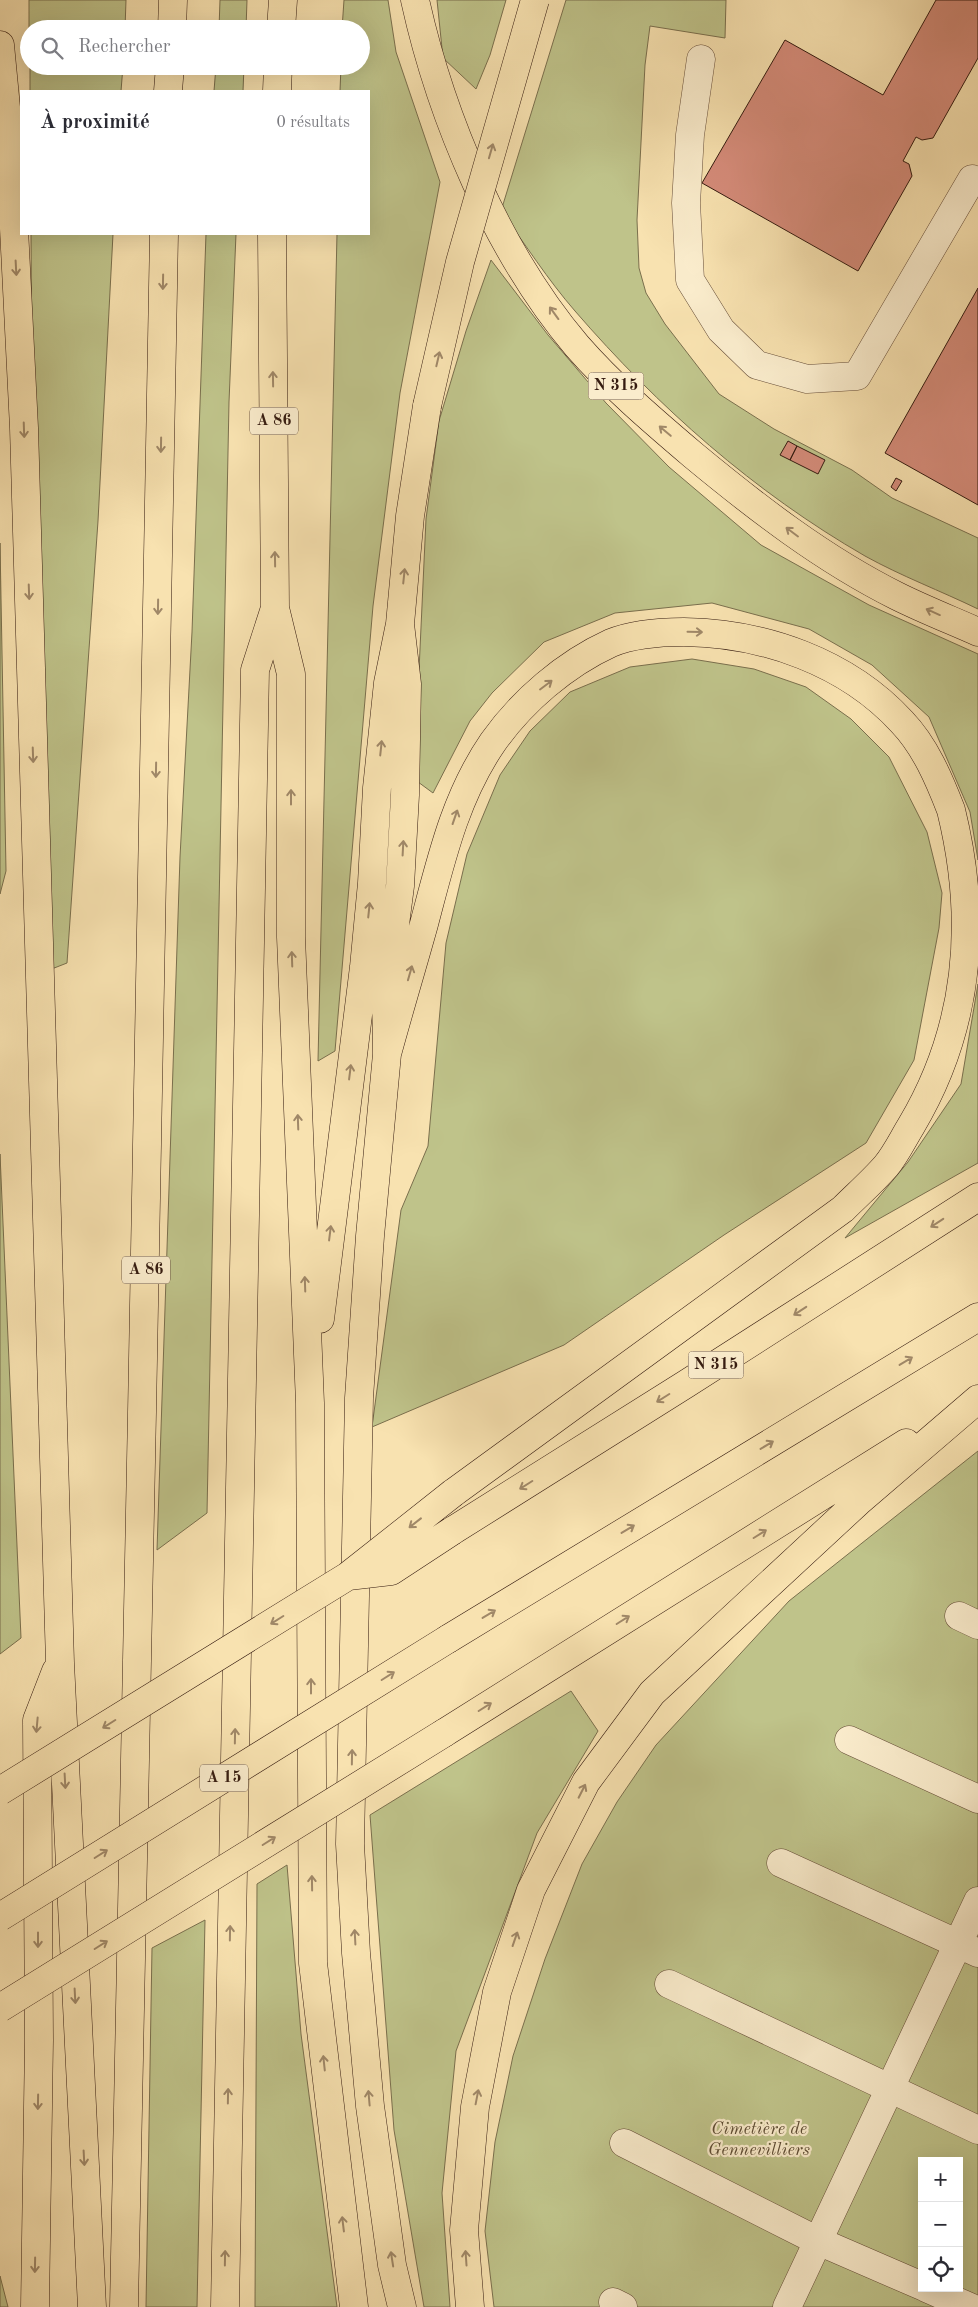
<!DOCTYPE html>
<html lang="fr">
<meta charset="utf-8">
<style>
body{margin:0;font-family:"Old Standard TT",serif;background:#f2f2f3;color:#2b2b33}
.controls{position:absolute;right:15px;bottom:15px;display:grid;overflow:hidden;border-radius:0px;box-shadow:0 5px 20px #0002}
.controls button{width:45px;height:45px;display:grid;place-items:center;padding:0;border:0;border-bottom:1px solid #e1e1e2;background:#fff;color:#2b2b33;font:25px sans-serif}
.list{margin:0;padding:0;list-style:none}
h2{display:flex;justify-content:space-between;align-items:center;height:65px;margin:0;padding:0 20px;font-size:21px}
h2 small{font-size:16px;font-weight:400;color:#7c7c81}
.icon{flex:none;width:28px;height:28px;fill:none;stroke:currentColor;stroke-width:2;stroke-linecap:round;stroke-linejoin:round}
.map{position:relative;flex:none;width:978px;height:2307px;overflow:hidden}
.search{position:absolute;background:#fff;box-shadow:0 5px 20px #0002;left:20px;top:20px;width:350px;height:55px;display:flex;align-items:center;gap:12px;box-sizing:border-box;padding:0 18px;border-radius:28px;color:#7c7c81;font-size:19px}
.panel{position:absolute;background:#fff;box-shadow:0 5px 20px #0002;left:20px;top:90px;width:350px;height:145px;border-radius:0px}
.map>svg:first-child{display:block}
</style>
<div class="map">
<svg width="978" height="2307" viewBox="0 0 978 2307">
<rect width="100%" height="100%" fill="#f8e2b0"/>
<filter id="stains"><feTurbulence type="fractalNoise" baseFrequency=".004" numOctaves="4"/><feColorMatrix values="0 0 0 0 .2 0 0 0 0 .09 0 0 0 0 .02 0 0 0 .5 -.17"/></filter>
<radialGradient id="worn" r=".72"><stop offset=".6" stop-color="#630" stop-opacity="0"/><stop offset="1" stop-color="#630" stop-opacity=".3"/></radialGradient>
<path fill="#bfc38a" stroke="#7a6f4d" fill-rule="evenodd" d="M 29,0 L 126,0 L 125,29 L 29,29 Z
M 220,0 L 247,0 L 246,29 L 219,29 Z
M 344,0 L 388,0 L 396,52 L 440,182 L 400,393 L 373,606 L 335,1051 L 318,1061 L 337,234 L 369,234 L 369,91 L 340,91 L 341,66 L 361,66 L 361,29 L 342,29 Z
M 437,0 L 506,0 L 490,55 L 476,89 L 443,58 Z
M 566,0 L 726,0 L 725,38 L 650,26 L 645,65 L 637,220 L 639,268 L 646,293 L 665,324 L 719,394 L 774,429 L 852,470 L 892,498 L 978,538 L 978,609 C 941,591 901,576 865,556 C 754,492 658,407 575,311 C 548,280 525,244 501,211 Z
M 30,66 L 123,66 L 121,91 L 30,91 Z
M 216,66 L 244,66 L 243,91 L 214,91 Z
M 31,234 L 113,234 L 98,521 L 67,963 L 44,972 L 33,548 Z
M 206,234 L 236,234 L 229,402 L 207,1513 L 157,1550 L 180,857 L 192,632 Z
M 491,260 L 548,335 L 606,403 L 669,467 L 761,545 L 869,605 L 978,654 L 978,860 L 970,812 L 929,717 L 872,665 L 809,629 L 712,603 L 615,613 L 544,642 L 492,693 L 470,721 L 433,793 L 414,779 L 426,519 L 439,421 L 466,331 Z
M 0,543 L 6,871 L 0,894 Z
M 692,659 L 754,669 L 806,687 L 851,719 L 889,757 L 927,832 L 942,893 L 939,928 L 914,1060 L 866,1143 L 724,1235 L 564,1345 L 372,1427 L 401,1210 L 428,1146 L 446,943 L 467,854 L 500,775 L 530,731 L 570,692 L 630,667 Z
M 978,984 L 978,1163 L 845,1238 L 908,1162 L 961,1084 Z
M 0,1154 L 21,1638 L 0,1654 Z
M 978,1451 L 978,2307 L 494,2307 L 485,2231 L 495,2142 L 513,2056 L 545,1959 L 582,1864 L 617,1802 L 656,1745 L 789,1601 ZM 922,2161 L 959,2161 L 959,2288 L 922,2288 Z
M 571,1691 L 598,1731 L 537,1833 L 456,2051 L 442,2193 L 450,2307 L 424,2307 L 394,2130 L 370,1815 Z
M 287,1865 L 301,2034 L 337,2307 L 255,2307 L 257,1884 Z
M 205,1920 L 197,2307 L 146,2307 L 152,1948 Z
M 0,2276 L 8,2307 L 0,2307 Z"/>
<path fill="#d48b79" stroke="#351b10" d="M 936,0 L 978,0 L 978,58 L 933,138 L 922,140 L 916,137 L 903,161 L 909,164 L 912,176 L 858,271 L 702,183 L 785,40 L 883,95 Z
M 978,288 L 978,505 L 885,453 Z
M 788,441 L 797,446 L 790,460 L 780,455 Z
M 797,446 L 825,460 L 818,474 L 790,460 Z
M 896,478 L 902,481 L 896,491 L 891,487 Z"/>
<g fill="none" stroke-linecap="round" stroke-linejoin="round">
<g stroke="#664d38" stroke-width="29">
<path id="minor" d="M 701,59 L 690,135 L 686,203 L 690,280 L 721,330 L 757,365 L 807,379 L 857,376 L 972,179
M 959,1616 L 978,1625
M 849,1740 L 978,1799
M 781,1863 L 978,1953
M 669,1984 L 978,2130
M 624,2143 L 818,2241 L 922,2286
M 926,2288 L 970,2307
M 613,2302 L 623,2307
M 787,2307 L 978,1901"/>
</g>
<g stroke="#351b10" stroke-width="29">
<path id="highway" d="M 415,0 C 441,118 498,253 577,346 C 612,386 653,421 693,455 C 757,508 823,559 897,596 C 923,609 951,620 978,632
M 172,29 L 173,0
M 281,29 L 283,0
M 0,45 L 10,149 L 24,428 L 60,1663 L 92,2307
M 168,91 L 170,66
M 277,91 L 278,66
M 272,234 L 275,608 L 291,674 L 291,937 L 310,1403 L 313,1963 L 354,2307
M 400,624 L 407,684 L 405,795 L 400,886 L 386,994 L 387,1054 L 370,1236 L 359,1398 L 350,1844 L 356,1953 L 370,2106 L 392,2265 L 402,2307
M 387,1054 C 399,1010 412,967 424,924 C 441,860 455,797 493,742 C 522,701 565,664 611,643 C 633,634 660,632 684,632 C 764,633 847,662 902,722 C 925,746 939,779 951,810 C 978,920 970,1027 911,1126 C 903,1139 896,1154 886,1166 C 873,1181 857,1195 843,1209 L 453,1493
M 320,1319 L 364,967 L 372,883 L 377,788 L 388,683 L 400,624 L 410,516 L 427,406
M 452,1531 L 686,1384 L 978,1197
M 448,1639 L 978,1317
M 444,1733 L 906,1443
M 35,2307 L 39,2040 L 37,1720 L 56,1671
M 124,2307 C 135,1616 156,925 164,234
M 225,2307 L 255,670 L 275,608
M 470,2307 L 464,2230 L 475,2107 L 497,1992 L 531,1890 L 586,1782 L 652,1693 L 858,1502 L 978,1399"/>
</g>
<use href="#minor" stroke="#faeccc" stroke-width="28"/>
<use href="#highway" stroke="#f8e2b0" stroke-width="28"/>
<g stroke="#351b10" stroke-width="29" stroke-linecap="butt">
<path id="highway-bridge" d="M 427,406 L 460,262 L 535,0
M 348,1576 L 391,1571 L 452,1531
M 0,1791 L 348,1576 L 453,1493
M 0,1917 L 448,1639
M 0,2008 L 444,1733"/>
</g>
<use href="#highway-bridge" stroke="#f8e2b0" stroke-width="28"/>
</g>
<defs><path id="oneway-shaft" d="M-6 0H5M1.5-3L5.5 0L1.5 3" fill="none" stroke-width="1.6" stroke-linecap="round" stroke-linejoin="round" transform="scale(1.25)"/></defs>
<g stroke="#a08868">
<use href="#oneway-shaft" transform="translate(491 151) rotate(-74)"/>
<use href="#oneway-shaft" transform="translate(16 268) rotate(87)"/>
<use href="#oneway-shaft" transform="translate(163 282) rotate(91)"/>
<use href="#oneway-shaft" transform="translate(554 313) rotate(-126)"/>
<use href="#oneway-shaft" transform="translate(438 359) rotate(-77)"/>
<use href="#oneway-shaft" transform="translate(273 379) rotate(-91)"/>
<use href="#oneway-shaft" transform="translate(24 430) rotate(88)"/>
<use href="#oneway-shaft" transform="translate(665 431) rotate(-140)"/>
<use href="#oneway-shaft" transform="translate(161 445) rotate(91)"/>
<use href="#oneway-shaft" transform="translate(792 532) rotate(-143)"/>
<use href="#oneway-shaft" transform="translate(275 559) rotate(-91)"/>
<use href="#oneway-shaft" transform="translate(404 576) rotate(-84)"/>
<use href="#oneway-shaft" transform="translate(29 592) rotate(88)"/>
<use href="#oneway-shaft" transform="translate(158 607) rotate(91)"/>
<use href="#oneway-shaft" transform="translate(933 612) rotate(-156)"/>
<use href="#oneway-shaft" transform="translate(695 632) rotate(1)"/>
<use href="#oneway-shaft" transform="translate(546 685) rotate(-37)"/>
<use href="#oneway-shaft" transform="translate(381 748) rotate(-84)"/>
<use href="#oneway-shaft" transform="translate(33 755) rotate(88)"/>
<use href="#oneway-shaft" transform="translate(156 770) rotate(91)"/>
<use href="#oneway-shaft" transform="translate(291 797) rotate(-90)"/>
<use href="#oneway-shaft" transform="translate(455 817) rotate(-71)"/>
<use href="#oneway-shaft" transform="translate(403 848) rotate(-87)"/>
<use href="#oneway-shaft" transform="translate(369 910) rotate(-84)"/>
<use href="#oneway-shaft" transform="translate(292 959) rotate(-92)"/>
<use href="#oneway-shaft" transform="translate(410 973) rotate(-74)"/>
<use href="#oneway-shaft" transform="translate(350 1072) rotate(-83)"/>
<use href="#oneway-shaft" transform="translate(298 1122) rotate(-92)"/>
<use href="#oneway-shaft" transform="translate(937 1223) rotate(147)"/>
<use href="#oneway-shaft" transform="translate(330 1233) rotate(-83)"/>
<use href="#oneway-shaft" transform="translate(305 1284) rotate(-92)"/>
<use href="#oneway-shaft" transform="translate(800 1311) rotate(147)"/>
<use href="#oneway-shaft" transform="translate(906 1361) rotate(-31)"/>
<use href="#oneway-shaft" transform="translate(663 1398) rotate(148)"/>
<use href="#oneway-shaft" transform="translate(767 1445) rotate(-31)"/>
<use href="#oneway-shaft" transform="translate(526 1485) rotate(148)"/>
<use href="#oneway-shaft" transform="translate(415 1523) rotate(142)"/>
<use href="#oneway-shaft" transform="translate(628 1529) rotate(-31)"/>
<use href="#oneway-shaft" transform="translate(760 1534) rotate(-32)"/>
<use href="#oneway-shaft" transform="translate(489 1614) rotate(-31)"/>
<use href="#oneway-shaft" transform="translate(277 1620) rotate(148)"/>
<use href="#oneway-shaft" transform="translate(623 1620) rotate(-32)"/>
<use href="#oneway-shaft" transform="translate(388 1676) rotate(-32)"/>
<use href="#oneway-shaft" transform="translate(311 1686) rotate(-90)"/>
<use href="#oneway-shaft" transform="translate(485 1707) rotate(-32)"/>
<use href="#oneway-shaft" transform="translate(109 1724) rotate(148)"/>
<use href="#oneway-shaft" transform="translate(37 1725) rotate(95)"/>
<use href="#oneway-shaft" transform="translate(235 1736) rotate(-89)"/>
<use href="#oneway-shaft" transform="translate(352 1757) rotate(-89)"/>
<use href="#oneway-shaft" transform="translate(65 1781) rotate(87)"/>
<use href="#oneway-shaft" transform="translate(582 1791) rotate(-63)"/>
<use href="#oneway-shaft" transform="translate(269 1841) rotate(-32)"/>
<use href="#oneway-shaft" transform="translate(101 1854) rotate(-32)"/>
<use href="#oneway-shaft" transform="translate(312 1883) rotate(-91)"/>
<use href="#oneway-shaft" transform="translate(230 1933) rotate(-89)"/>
<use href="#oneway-shaft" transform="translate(355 1937) rotate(-93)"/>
<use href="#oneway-shaft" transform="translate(515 1939) rotate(-71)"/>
<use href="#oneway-shaft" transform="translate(38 1940) rotate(90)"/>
<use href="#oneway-shaft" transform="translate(101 1945) rotate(-32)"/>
<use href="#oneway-shaft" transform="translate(75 1996) rotate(87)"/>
<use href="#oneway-shaft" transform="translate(324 2063) rotate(-96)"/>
<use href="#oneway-shaft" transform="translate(228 2096) rotate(-89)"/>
<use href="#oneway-shaft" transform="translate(477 2097) rotate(-79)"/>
<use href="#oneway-shaft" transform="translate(369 2098) rotate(-95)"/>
<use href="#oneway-shaft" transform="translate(38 2102) rotate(91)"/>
<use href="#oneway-shaft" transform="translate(84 2158) rotate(87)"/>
<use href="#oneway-shaft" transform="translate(343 2224) rotate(-97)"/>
<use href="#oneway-shaft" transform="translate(225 2258) rotate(-89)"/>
<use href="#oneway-shaft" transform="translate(466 2258) rotate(-94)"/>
<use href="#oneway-shaft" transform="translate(392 2259) rotate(-99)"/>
<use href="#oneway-shaft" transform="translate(35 2265) rotate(91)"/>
</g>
<g text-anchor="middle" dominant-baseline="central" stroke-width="4.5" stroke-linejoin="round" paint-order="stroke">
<g fill="#faeccc" stroke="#705a48" stroke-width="1">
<rect x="588.5" y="372.5" width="55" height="27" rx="4"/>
<rect x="250" y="407.5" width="48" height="27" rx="4"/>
<rect x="122" y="1256.5" width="48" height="27" rx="4"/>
<rect x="688.5" y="1351.5" width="55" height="27" rx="4"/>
<rect x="200" y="1764.5" width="48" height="27" rx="4"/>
</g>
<g font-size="16" font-weight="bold" fill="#351b10">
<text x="616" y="386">N 315</text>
<text x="274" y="421">A 86</text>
<text x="146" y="1270">A 86</text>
<text x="716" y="1365">N 315</text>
<text x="224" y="1778">A 15</text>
</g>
<g font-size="18" font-style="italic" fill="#5e4d35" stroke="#faeccc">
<text x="759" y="2129">Cimetière de<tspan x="759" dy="21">Gennevilliers</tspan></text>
</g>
</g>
<rect width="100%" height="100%" filter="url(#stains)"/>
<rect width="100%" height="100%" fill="url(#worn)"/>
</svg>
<div class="controls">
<button>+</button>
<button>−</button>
<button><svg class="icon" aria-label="locate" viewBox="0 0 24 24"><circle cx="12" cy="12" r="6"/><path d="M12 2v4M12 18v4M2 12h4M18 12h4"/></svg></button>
</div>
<div class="search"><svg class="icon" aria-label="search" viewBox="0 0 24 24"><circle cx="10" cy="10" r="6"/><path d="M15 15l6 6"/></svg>Rechercher</div>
<section class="panel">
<h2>À proximité<small>0 résultats</small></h2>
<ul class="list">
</ul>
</section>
</div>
